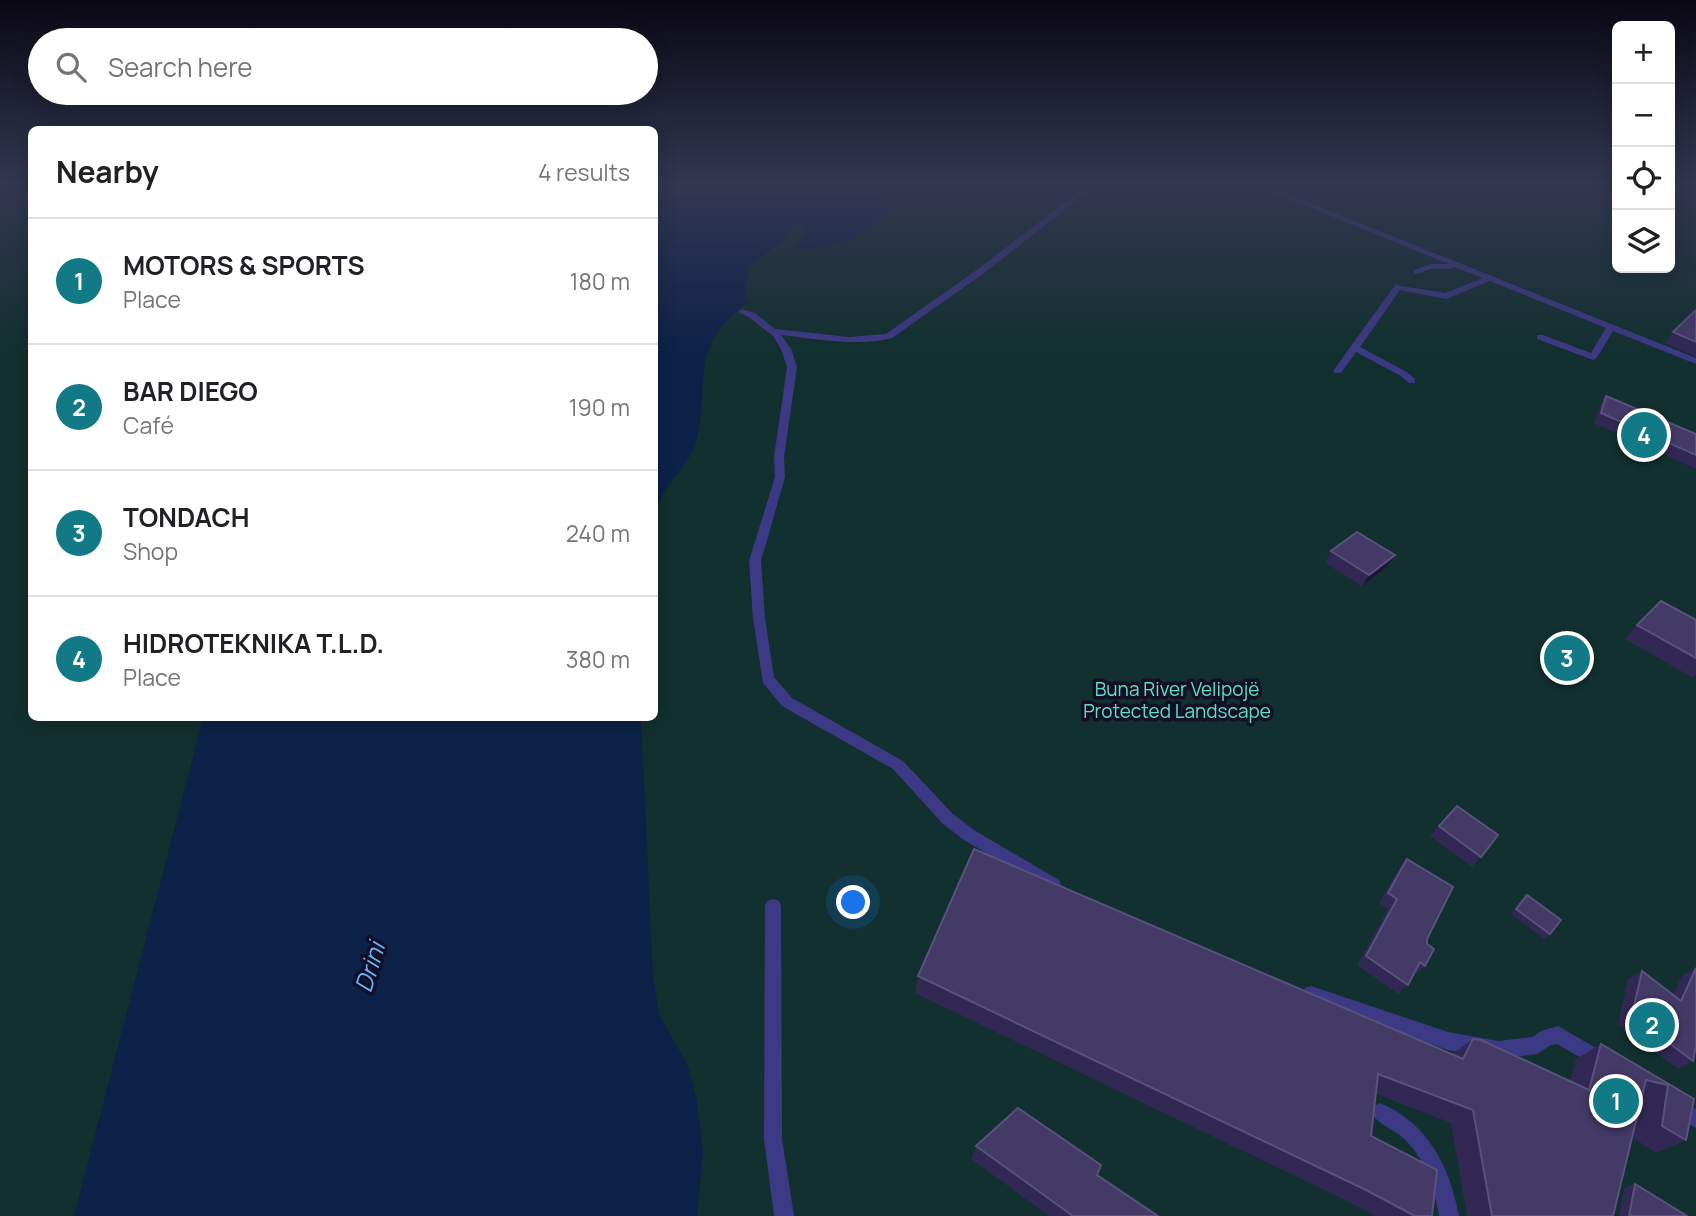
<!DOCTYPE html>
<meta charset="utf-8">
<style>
body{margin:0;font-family:Manrope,sans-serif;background:#f2f2f2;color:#202124}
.controls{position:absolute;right:21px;top:21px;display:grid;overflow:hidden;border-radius:10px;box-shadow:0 4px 18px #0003}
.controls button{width:63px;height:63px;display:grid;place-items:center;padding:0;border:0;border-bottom:2px solid #e0e0e0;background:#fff;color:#202124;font:35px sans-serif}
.you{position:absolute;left:854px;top:903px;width:24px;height:24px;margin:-18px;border:5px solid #fff;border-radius:50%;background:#1a73e8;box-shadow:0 0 0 10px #1a73e833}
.badge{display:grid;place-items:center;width:46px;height:46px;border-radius:50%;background:#127987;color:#fff;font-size:23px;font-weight:700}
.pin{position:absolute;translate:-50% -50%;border:4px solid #fff;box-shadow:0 2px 7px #0006}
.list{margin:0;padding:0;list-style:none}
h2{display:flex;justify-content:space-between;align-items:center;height:91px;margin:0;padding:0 28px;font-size:30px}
h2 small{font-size:23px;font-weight:400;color:#757577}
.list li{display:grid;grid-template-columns:46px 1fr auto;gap:21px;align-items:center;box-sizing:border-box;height:126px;padding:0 28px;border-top:2px solid #e0e0e0}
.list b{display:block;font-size:26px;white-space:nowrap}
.list p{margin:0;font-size:23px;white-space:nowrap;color:#757577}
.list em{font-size:23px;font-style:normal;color:#757577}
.icon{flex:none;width:38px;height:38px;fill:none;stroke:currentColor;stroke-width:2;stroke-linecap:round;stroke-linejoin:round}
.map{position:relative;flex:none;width:1696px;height:1216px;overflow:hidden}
.search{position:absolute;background:#fff;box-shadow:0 4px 18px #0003;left:28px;top:28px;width:630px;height:77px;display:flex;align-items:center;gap:18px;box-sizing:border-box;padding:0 24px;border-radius:38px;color:#757577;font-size:26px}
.panel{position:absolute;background:#fff;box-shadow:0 4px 18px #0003;left:28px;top:126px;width:630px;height:595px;border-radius:10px}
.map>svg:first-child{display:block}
</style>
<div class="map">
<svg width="1696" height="1216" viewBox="0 0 1696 1216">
<rect width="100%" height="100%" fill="#130f26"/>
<path fill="#12302f" d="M 0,182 L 31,182 L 32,718 L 654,718 L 655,182 L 1617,182 L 1617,268 L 1670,268 L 1670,182 L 1696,182 L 1696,1216 L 0,1216 Z"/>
<path fill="#0c2248" d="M 658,182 L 880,182 L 890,208 C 876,231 823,257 796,247 L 808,229 L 803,223 L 794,224 L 785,239 L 749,266 L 745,288 L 748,303 C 685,346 712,384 696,443 C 691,460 675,474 666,489 C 660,497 658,509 655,519 L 654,186 Z
M 203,718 L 641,718 L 653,975 L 659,1014 L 688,1066 L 696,1096 L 703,1151 L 697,1216 L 74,1216 Z"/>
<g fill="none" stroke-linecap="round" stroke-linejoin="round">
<path fill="#3d3a85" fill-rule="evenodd" d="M 1092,182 L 1100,182 L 984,273 L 892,338 C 856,347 818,339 781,335 L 791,349 L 797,367 L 784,457 L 785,477 L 761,561 L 765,618 L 774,677 L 792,698 L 903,761 L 953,814 L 974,830 L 1059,880 L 1061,885 L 1059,890 L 1053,892 L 964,840 L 943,824 L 893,769 L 782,706 L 763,683 L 753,618 L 749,561 L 775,477 L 774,457 L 787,367 L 781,349 L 773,336 L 749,317 L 738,312 L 742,309 L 755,313 L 775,329 L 849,337 L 886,334 L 978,269 Z
M 1247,182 L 1257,182 L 1696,358 L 1696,364 L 1613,331 L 1596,359 L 1593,360 L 1537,339 L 1537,335 L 1543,335 L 1591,353 L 1606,328 L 1490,281 L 1446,299 L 1400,290 L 1360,347 L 1407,372 L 1415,379 L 1415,383 L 1409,383 L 1401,376 L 1356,352 L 1341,373 L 1335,373 L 1333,371 L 1395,285 L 1445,293 L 1483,278 L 1454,267 C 1447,271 1440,267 1431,269 C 1425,270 1421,274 1414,274 L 1414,270 L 1431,264 L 1449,264 Z
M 773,899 L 779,901 L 781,906 L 782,1139 L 794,1216 L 774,1216 L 764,1139 L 765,906 L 767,901 Z
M 1311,986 L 1448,1032 L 1498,1041 L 1533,1037 L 1541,1031 L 1558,1026 L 1608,1055 L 1611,1061 L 1608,1067 L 1602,1070 L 1557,1044 L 1551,1045 L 1537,1054 L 1498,1059 L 1448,1050 L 1305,1000 L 1303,994 L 1305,988 Z
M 1677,1099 L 1696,1109 L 1696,1128 L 1671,1114 L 1668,1108 L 1671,1102 Z
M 1380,1103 C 1428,1123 1450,1167 1459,1216 L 1439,1216 C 1434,1186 1425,1157 1401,1136 C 1391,1128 1376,1123 1371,1112 L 1374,1106 Z"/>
</g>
<path fill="#312854" d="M 1696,310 L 1696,357 L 1665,343 L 1673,332 Z
M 1606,396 L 1696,434 L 1696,469 L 1594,423 L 1600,406 Z
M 1331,551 L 1395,555 L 1388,566 L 1362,586 L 1325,563 Z
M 1696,620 L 1696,675 L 1693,678 L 1625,639 L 1637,625 Z
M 1457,806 L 1481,857 L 1472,867 L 1430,836 Z
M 1407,859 L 1427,939 L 1425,966 L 1415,975 L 1414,974 L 1408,985 L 1398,994 L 1357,965 L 1388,909 L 1379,903 L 1399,868 Z
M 1527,895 L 1550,934 L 1544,939 L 1511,914 L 1522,900 Z
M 1696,967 L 1693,1061 L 1678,1069 L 1618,1024 L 1628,979 L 1642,971 L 1673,995 L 1682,976 Z
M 918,976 L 1452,1054 L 1473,1039 L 1570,1081 L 1576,1059 L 1601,1044 L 1694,1099 L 1686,1140 L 1656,1153 L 1633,1138 L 1637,1118 L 1613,1216 L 1467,1216 L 1451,1123 L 1376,1094 L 1371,1136 L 1432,1216 L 1375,1216 L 1347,1201 L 915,993 Z
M 976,1146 L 1097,1175 L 1158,1216 L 1049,1216 L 971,1159 Z
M 1635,1184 L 1687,1216 L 1619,1216 L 1624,1188 Z"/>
<path fill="#1d163a" d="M 1395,555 L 1388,566 L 1362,586 L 1369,575 Z"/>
<path fill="#433a66" stroke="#5a527e" stroke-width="2" d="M 1696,310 L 1696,342 L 1673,332 Z
M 1606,396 L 1696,434 L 1696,455 L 1601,413 Z
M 1357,532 L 1395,555 L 1369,575 L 1331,551 Z
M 1661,601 L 1696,620 L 1696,658 L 1637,625 Z
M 1457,806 L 1498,835 L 1481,857 L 1439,826 Z
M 974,849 L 1463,1059 L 1473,1039 L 1481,1040 L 1589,1090 L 1601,1044 L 1694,1099 L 1686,1140 L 1662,1126 L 1668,1085 L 1646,1080 L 1613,1216 L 1492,1216 L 1473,1110 L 1378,1074 L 1371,1136 L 1437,1170 L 1432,1216 L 1415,1216 L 1366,1190 L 918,976 Z
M 1407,859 L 1453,887 L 1427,939 L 1427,944 L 1434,949 L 1425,966 L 1420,962 L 1408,985 L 1366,956 L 1397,899 L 1388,893 Z
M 1527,895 L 1561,920 L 1550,934 L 1516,909 Z
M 1696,968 L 1696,1046 L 1693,1061 L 1632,1015 L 1642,971 L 1681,1001 Z
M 1018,1108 L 1101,1165 L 1097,1175 L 1158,1216 L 1073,1216 L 976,1146 Z
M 1635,1184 L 1687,1216 L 1629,1216 Z"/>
<linearGradient id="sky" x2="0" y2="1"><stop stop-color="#0a0815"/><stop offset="0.52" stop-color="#333752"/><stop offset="1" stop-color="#333752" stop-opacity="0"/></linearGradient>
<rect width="1696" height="353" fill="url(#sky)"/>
<g text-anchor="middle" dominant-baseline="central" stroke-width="7" stroke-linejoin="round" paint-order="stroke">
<g font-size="19" fill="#5fe0c0" stroke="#130f26">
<text x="1177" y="689">Buna River Velipojë<tspan x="1177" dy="22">Protected Landscape</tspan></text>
</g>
<g font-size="24" font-style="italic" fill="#62b6ff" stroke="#130f26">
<text transform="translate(369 967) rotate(-73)">Drini</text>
</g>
</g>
</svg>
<div class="controls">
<button>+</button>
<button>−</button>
<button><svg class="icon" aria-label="locate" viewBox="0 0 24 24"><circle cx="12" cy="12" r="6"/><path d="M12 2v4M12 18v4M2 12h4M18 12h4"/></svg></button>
<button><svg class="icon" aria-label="layers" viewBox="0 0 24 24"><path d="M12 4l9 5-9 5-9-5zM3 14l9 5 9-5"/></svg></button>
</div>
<div class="you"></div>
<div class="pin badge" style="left:1616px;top:1101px">1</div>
<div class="pin badge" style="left:1652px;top:1025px">2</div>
<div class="pin badge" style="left:1567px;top:658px">3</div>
<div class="pin badge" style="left:1644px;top:435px">4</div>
<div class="search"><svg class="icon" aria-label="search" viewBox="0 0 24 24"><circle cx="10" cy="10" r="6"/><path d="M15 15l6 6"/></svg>Search here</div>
<section class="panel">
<h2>Nearby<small>4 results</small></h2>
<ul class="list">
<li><span class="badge">1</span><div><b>MOTORS &amp; SPORTS</b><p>Place</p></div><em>180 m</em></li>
<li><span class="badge">2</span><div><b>BAR DIEGO</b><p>Café</p></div><em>190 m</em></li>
<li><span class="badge">3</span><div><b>TONDACH</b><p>Shop</p></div><em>240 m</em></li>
<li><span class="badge">4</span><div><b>HIDROTEKNIKA T.L.D.</b><p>Place</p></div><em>380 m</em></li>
</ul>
</section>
</div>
